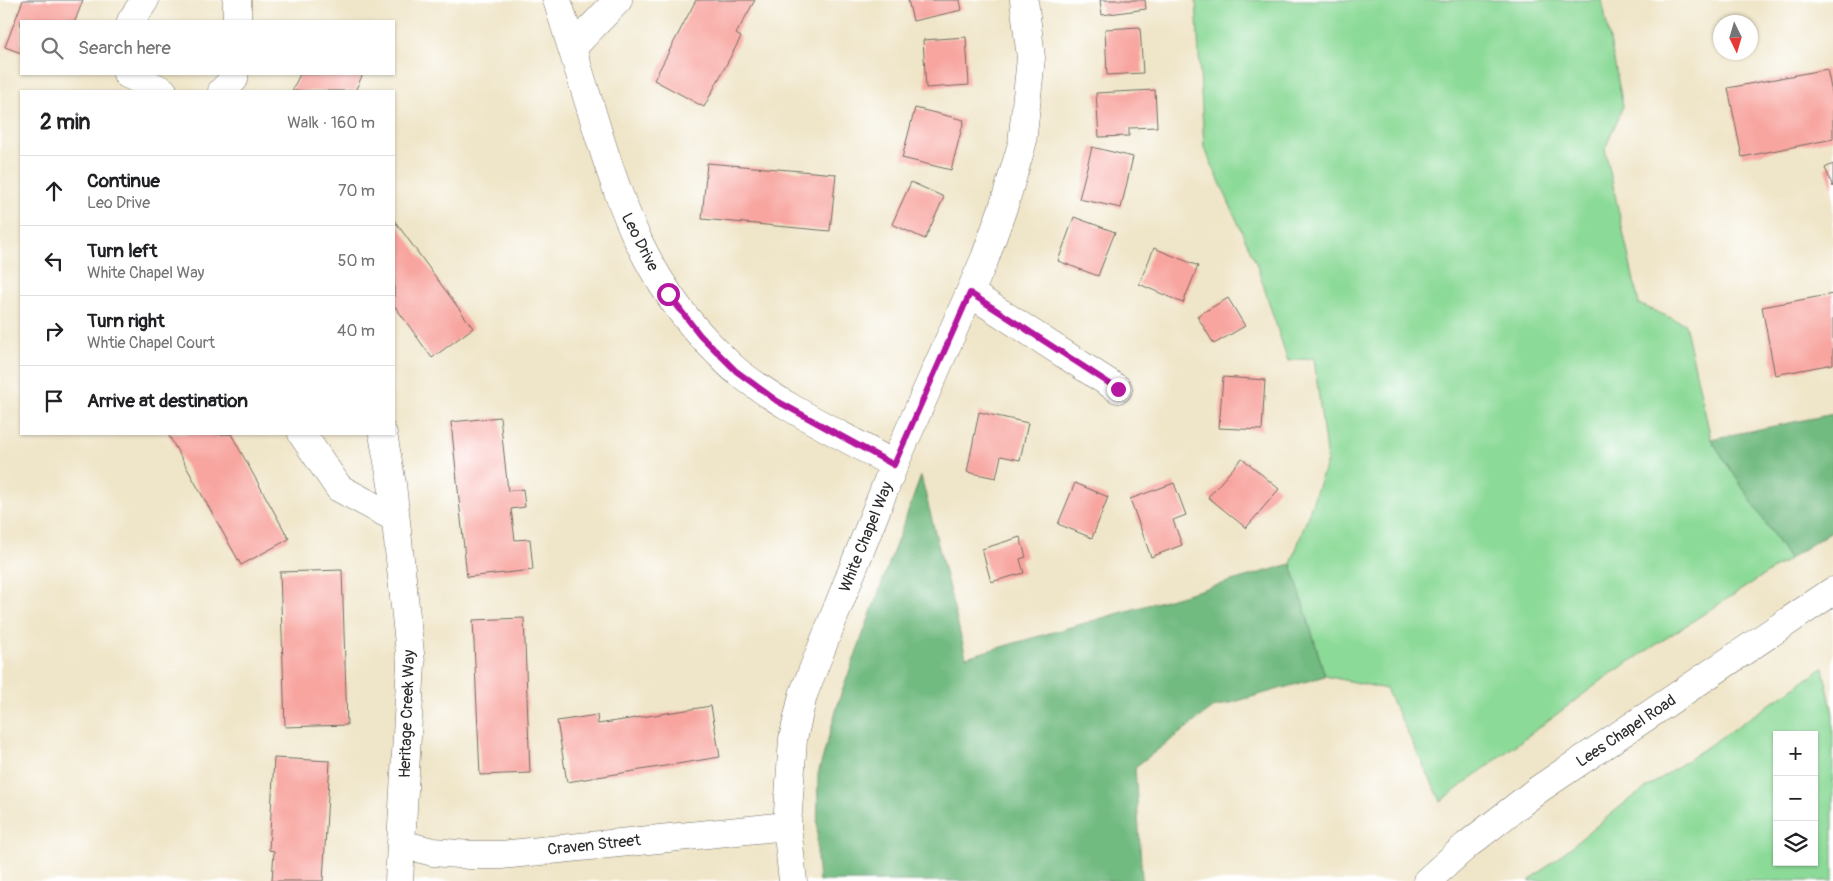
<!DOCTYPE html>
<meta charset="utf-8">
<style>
body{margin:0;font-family:Pangolin,sans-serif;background:#f2f2f2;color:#202124}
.controls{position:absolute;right:15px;bottom:15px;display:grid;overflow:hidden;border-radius:0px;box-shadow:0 1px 4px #0004}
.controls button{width:45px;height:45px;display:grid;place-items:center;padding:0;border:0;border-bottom:1px solid #e0e0e0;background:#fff;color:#202124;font:25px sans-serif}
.compass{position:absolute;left:1713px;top:15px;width:45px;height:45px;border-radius:50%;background:#fff;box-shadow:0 1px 4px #0004;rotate:175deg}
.stop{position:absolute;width:15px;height:15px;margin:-11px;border:4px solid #b5179e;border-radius:50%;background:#fff}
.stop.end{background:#b5179e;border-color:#fff;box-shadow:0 1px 5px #0008}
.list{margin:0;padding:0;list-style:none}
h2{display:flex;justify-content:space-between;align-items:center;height:65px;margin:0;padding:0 20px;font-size:21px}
h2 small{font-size:16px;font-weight:400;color:#757577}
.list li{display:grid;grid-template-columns:32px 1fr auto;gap:15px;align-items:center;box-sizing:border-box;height:70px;padding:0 20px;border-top:1px solid #e0e0e0}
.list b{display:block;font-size:19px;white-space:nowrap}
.list p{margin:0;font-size:16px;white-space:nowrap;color:#757577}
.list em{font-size:16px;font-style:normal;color:#757577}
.icon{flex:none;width:28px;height:28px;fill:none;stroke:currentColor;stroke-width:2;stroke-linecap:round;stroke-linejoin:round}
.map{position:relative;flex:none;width:1833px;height:881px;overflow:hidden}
.search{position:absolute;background:#fff;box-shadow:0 1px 4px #0004;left:20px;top:20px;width:375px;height:55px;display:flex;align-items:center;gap:12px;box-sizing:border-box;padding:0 18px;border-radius:0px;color:#757577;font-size:19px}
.panel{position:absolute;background:#fff;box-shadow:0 1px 4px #0004;left:20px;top:90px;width:375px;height:345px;border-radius:0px}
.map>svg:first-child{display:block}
</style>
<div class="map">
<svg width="1833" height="881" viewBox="0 0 1833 881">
<rect width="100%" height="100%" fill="#fff"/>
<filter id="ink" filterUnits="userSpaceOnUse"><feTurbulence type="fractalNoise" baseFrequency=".02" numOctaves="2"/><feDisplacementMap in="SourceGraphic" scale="10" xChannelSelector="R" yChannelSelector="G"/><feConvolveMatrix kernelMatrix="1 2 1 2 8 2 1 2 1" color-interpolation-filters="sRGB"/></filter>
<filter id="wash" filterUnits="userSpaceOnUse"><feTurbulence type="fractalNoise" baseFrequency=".0096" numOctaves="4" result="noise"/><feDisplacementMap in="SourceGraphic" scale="20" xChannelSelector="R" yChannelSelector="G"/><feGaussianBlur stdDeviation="1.12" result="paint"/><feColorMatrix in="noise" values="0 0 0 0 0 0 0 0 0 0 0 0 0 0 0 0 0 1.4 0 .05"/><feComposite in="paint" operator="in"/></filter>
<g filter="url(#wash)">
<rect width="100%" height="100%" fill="#efe5c8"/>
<path fill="#8cda98" stroke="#5c8262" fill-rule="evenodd" d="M 1196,0 L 1602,0 L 1623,106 L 1605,149 L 1639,304 L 1685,324 L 1711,439 L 1789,559 L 1609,675 L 1441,801 L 1386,689 L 1325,676 L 1291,564 L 1327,461 L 1314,358 L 1288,361 L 1256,263 L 1204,147 Z
M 1823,668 L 1833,714 L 1833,881 L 1529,881 L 1626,802 ZM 1777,735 L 1814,735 L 1814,862 L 1777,862 Z"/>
<path fill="#71ba80" stroke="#4e7256" d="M 1833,414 L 1833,530 L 1789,559 L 1711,439 Z
M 921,476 L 966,657 L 1291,564 L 1325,676 L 1213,708 L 1135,767 L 1142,879 L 1143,881 L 819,881 L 817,858 L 818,774 L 840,697 Z"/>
<g id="blocks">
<path fill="#f8a49f" d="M 23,0 L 83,0 L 75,21 L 21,21 L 21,53 L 5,47 Z
M 696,0 L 755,0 L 736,34 L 741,37 L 704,107 L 654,80 Z
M 908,0 L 960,0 L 962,10 L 913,21 Z
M 1100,0 L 1145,0 L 1146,9 L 1102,15 Z
M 1140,27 L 1143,73 L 1107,75 L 1105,29 Z
M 966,37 L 969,85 L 926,88 L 923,40 Z
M 1827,69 L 1833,98 L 1833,139 L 1742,157 L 1728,88 Z
M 300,74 L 363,74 L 355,91 L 292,91 Z
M 1155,90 L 1157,127 L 1129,128 L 1129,136 L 1099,137 L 1096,93 Z
M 915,108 L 964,120 L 951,170 L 902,158 Z
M 1092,147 L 1133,157 L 1121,208 L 1079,199 Z
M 707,163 L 836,174 L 830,231 L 702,219 Z
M 1833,164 L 1833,187 L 1825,168 Z
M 911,182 L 944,197 L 925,239 L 892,224 Z
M 1074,217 L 1115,232 L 1098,276 L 1058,261 Z
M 394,220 L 473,328 L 432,358 L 394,305 Z
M 1154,248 L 1198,266 L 1183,303 L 1139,284 Z
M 1833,294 L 1833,364 L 1775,375 L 1762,307 Z
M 1228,298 L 1245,326 L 1214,344 L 1197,316 Z
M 1223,377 L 1265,380 L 1262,430 L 1219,428 Z
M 979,412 L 1028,423 L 1020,460 L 1001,456 L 996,478 L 967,472 Z
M 500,417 L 508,491 L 523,489 L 525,507 L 511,509 L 515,540 L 530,539 L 533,570 L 467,577 L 451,422 Z
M 168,434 L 231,434 L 289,539 L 241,565 Z
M 1242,458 L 1279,489 L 1246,528 L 1208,497 Z
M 1075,483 L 1108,497 L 1092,538 L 1058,524 Z
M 1174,483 L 1186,515 L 1173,520 L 1182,545 L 1151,557 L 1130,499 Z
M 1020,537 L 1026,557 L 1020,559 L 1024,573 L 991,582 L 982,549 Z
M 342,570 L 347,725 L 285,727 L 280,572 Z
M 524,618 L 530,773 L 480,775 L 473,620 Z
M 711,706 L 720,757 L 567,782 L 557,721 L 597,715 L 598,724 Z
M 274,758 L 330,761 L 323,881 L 272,881 L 274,851 L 269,850 Z"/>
</g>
</g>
<g filter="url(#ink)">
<use href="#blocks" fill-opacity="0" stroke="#706c62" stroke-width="1"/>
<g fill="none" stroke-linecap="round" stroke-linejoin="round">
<g stroke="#706c62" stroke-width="29">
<path id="minor" d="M 557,0 C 569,39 581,77 593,116 C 620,206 647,283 716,351 C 723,358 730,366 738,372 C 786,410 842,434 894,465
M 131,21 L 145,0
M 237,21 L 237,0
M 572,48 L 618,0
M 127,74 L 163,91
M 222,91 L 234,79 L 234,74
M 970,293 L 1118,389
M 302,434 L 339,488 L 395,518
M 383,434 L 392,484 L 411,663 L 399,881
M 401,844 L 433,852 L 470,855 L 501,855 L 787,826
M 793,881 L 787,826 L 793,739 L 803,695 L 894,465 L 985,258 L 1005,202 L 1022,144 L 1031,58 L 1024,0"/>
</g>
<g stroke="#706c62" stroke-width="29">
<path id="major" d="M 1427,881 L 1467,845 L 1539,789 L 1833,591"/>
</g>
<use href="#minor" stroke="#fff" stroke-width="28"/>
<use href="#major" stroke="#fff" stroke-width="28"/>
</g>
</g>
<g fill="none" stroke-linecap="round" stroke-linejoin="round" filter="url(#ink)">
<path stroke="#b5179e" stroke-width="6" d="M 668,294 L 700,335 L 736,371 L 777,401 L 894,465 L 970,293 L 1118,389"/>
</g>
<g text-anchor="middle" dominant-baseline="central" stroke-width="4.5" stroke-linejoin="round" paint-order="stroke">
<g font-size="16" fill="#2b2b2b" stroke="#fff">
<text transform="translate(640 242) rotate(63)">Leo Drive</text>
<text transform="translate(866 537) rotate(-68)">White Chapel Way</text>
<text transform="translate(407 714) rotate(-88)">Heritage Creek Way</text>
<text transform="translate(1626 731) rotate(-34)">Lees Chapel Road</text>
<text transform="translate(594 845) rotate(-6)">Craven Street</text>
</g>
</g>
</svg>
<div class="controls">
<button>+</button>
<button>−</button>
<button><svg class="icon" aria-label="layers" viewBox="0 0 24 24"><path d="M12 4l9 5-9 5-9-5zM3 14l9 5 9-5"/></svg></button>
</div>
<svg class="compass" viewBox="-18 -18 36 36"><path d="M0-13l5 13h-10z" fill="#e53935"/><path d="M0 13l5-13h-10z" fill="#757577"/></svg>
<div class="stop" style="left:668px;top:294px"></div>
<div class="stop end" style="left:1118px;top:389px"></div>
<div class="search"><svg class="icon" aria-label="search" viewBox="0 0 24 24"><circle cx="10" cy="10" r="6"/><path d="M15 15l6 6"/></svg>Search here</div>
<section class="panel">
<h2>2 min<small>Walk · 160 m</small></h2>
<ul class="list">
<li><svg class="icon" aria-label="ahead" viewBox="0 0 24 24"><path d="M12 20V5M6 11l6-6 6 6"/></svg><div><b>Continue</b><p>Leo Drive</p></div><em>70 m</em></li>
<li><svg class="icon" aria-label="left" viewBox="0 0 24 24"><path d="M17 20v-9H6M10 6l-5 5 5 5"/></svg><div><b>Turn left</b><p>White Chapel Way</p></div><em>50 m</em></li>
<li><svg class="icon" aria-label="right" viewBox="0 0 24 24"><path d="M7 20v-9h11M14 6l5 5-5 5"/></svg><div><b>Turn right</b><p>Whtie Chapel Court</p></div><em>40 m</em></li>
<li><svg class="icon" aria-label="arrive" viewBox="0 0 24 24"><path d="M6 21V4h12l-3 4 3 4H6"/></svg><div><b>Arrive at destination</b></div></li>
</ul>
</section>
</div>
